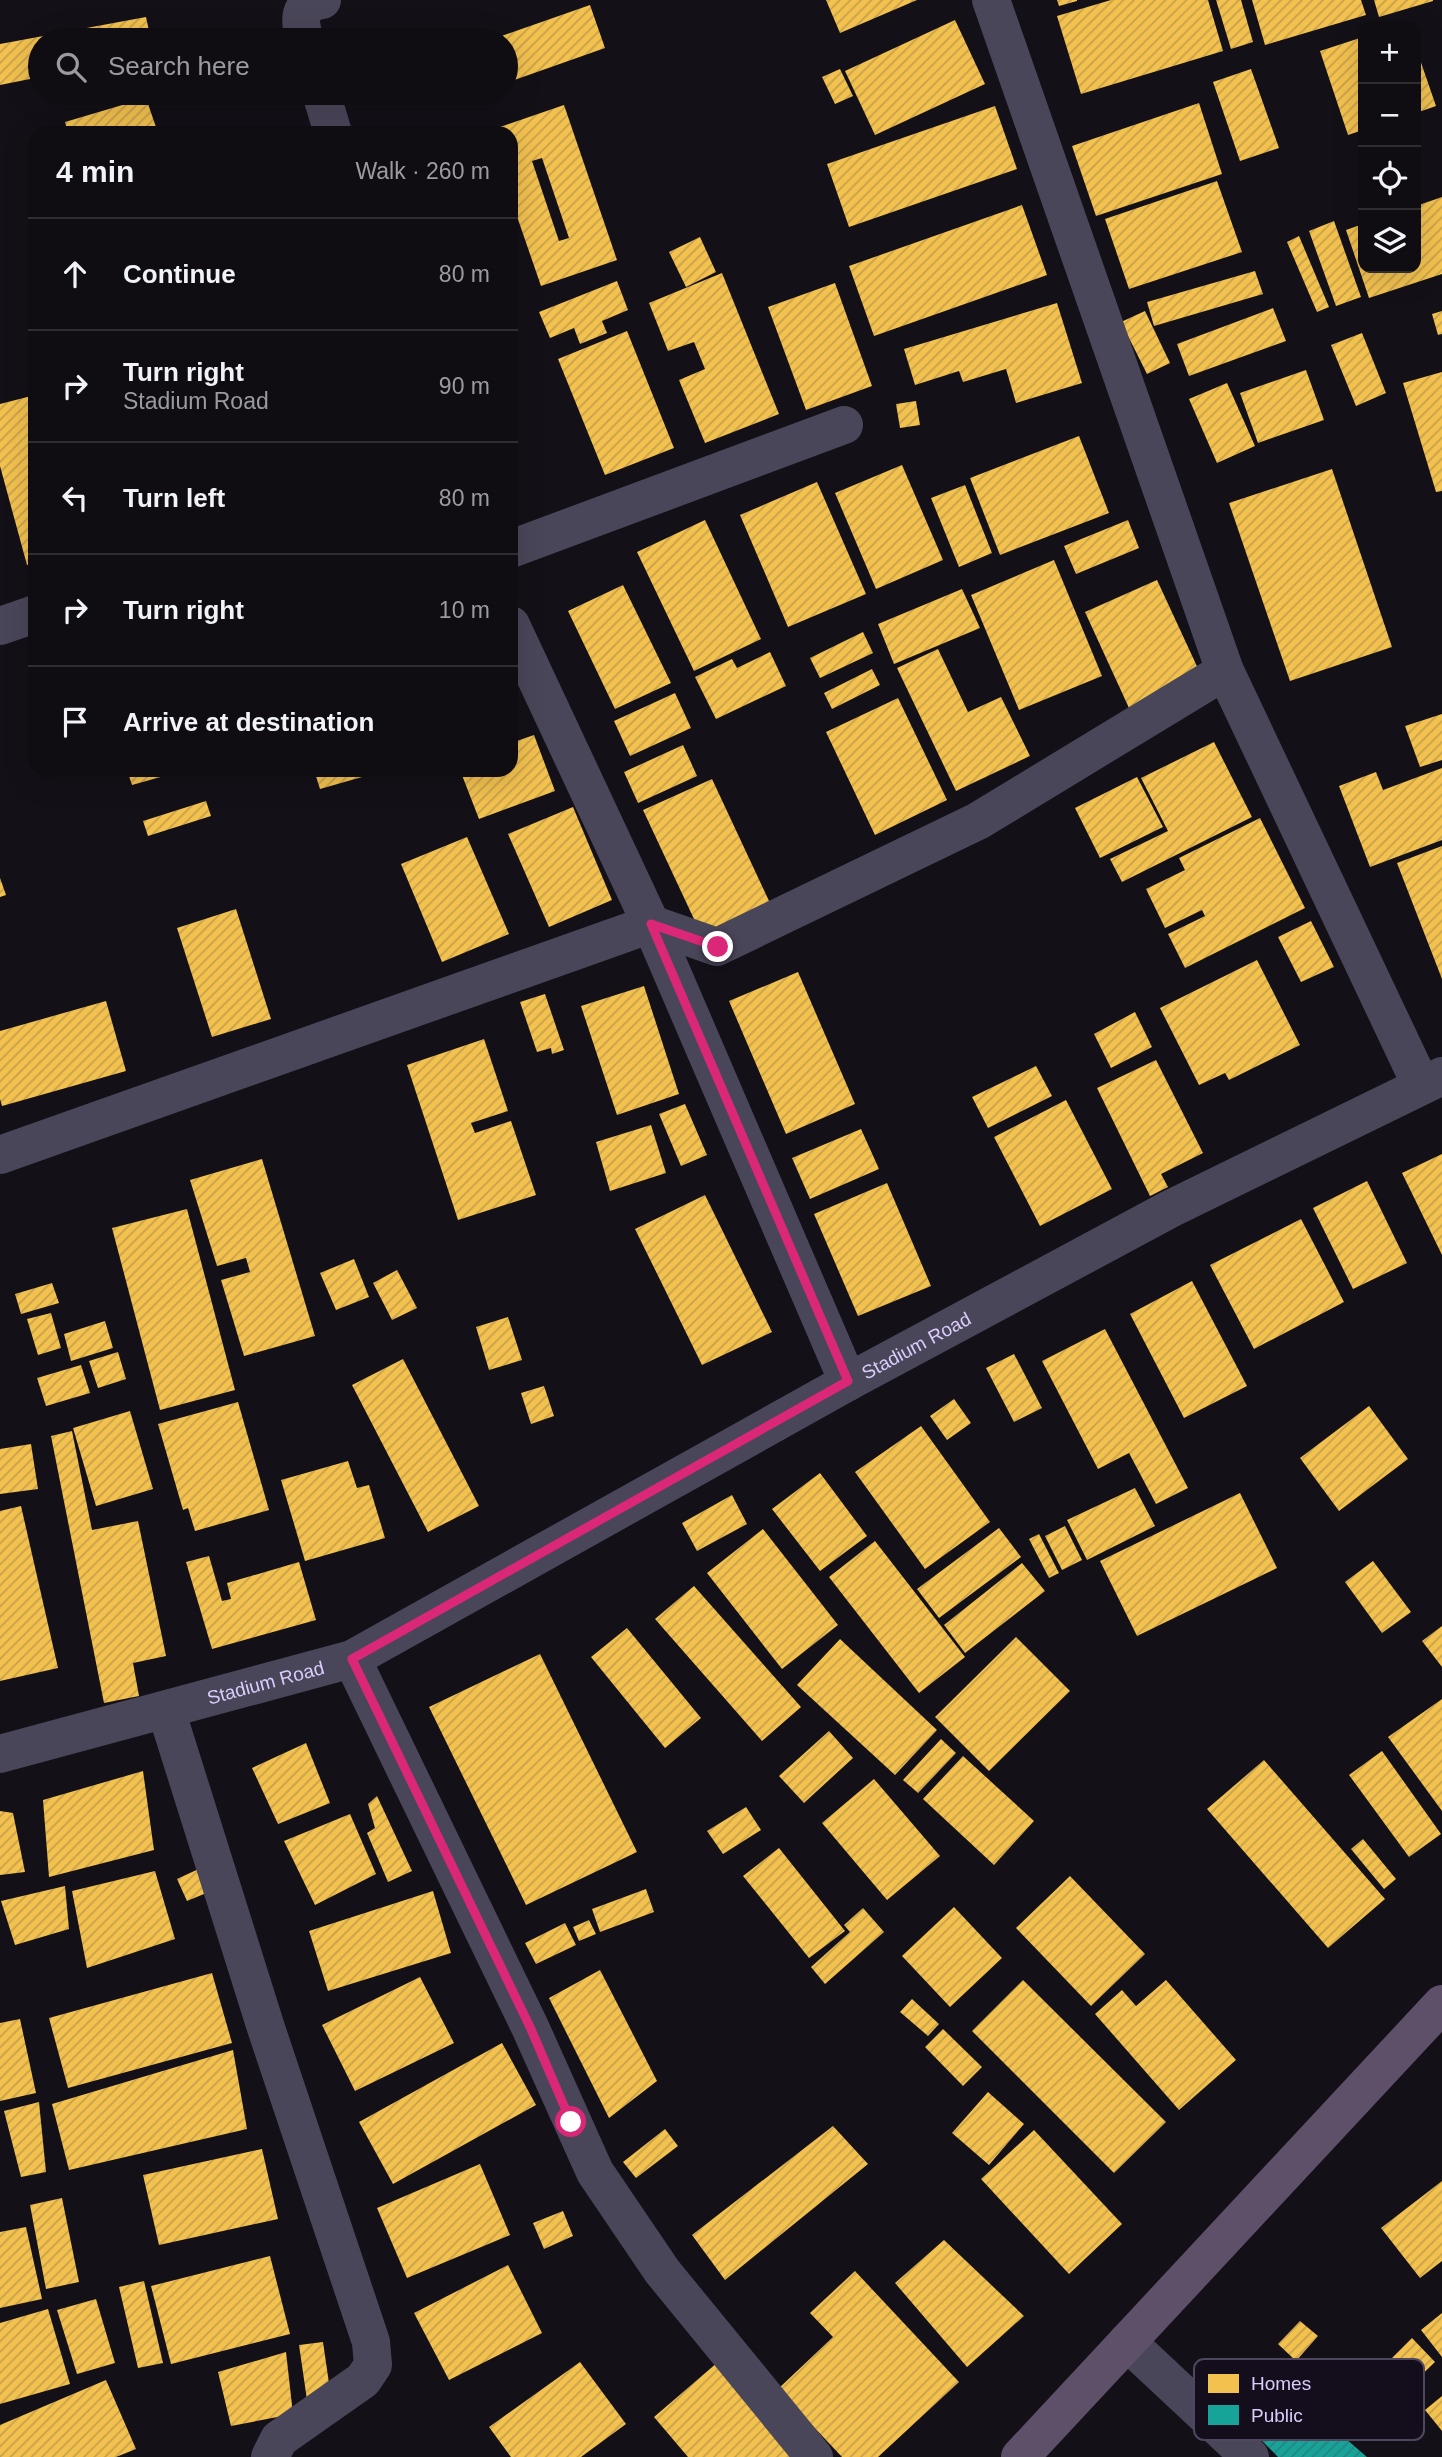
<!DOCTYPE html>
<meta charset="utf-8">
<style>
body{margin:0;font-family:Arial,sans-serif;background:#18151b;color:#f1f3f6}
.controls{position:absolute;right:21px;top:21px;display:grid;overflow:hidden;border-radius:14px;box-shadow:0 7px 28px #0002}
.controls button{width:63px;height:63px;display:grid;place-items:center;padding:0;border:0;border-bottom:2px solid #2f2c32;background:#0f0c12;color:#f1f3f6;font:35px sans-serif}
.stop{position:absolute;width:21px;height:21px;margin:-16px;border:5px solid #db2777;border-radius:50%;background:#fff}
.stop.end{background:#db2777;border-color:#fff;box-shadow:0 2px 7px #0008}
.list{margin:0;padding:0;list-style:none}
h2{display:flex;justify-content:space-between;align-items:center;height:91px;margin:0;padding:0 28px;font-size:30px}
h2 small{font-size:23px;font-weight:400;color:#9b9b9f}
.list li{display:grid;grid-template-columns:46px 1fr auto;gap:21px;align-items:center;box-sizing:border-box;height:112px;padding:0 28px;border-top:2px solid #2f2c32}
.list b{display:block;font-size:26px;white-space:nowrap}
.list p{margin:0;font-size:23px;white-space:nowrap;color:#9b9b9f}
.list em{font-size:23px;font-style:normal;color:#9b9b9f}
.icon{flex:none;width:38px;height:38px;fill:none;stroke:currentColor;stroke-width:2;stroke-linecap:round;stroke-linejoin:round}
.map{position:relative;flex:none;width:1442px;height:2457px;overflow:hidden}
.search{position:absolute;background:#0f0c12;box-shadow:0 7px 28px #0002;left:28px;top:28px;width:490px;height:77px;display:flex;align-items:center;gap:18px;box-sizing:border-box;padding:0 24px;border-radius:38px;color:#9b9b9f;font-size:26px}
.panel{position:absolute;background:#0f0c12;box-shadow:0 7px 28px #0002;left:28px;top:126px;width:490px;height:651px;border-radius:21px}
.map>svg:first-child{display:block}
</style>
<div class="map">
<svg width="1442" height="2457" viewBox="0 0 1442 2457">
<defs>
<pattern id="homes-hatch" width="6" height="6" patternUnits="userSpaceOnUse" patternTransform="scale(1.75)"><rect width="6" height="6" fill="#f2c14e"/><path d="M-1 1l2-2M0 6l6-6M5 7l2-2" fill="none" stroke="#c6a04d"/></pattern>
<pattern id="public-hatch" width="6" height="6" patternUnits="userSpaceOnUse" patternTransform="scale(1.75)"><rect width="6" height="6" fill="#17a398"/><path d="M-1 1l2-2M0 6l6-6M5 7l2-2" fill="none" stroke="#248481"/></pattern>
</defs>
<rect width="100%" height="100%" fill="#141018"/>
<path fill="url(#homes-hatch)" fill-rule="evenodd" d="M 826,0 L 917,0 L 840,33 Z
M 1057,0 L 1077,0 L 1077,1 L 1059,6 Z
M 1111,0 L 1208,0 L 1223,51 L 1081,94 L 1057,16 Z
M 1216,0 L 1241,0 L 1253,42 L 1231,49 Z
M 1252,0 L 1361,0 L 1366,15 L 1265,45 Z
M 1374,0 L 1433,0 L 1433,1 L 1379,17 Z
M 590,5 L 605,48 L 506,83 L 506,40 L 490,40 Z
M 146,17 L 151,40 L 40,40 L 40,77 L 0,85 L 0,44 Z
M 955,20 L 985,84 L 875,135 L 845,71 Z
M 1363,37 L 1363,130 L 1348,135 L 1320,51 Z
M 1416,48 L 1436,106 L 1416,113 Z
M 840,69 L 853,96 L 835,104 L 822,77 Z
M 1251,69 L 1279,148 L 1240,161 L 1213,82 Z
M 146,98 L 158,133 L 68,133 L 65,122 Z
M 1199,103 L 1222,174 L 1096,216 L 1072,146 Z
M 564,105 L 617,260 L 541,286 L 511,199 L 511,133 L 489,133 L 488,131 ZM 542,158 L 569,238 L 559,241 L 532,161 Z
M 995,106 L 1017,169 L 849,227 L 827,164 Z
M 1217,181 L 1242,252 L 1129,289 L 1105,219 Z
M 1442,197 L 1442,274 L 1369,298 L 1346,230 L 1363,224 L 1363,268 L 1416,268 L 1416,206 Z
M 1022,205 L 1047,275 L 874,336 L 849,266 Z
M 1334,221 L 1361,297 L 1336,306 L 1309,231 Z
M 1299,236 L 1329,307 L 1317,312 L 1287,242 Z
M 700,237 L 716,272 L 686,287 L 669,252 Z
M 1255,271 L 1263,294 L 1154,326 L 1147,302 Z
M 722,273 L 779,414 L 705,443 L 679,380 L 705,369 L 694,342 L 668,351 L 649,303 Z
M 617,281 L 628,310 L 602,321 L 607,333 L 580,344 L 574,328 L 550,338 L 539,312 Z
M 835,283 L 872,386 L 806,410 L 768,307 Z
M 1057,303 L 1082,383 L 1016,403 L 1006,369 L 963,382 L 959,371 L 915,385 L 904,349 Z
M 1273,308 L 1286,341 L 1189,376 L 1177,344 Z
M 1145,311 L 1170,363 L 1147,374 L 1121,322 Z
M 1442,311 L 1442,334 L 1438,335 L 1432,314 Z
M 627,331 L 674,448 L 605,475 L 558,359 Z
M 1362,333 L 1386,393 L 1356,406 L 1331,345 Z
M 1306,370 L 1324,420 L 1258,443 L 1240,393 Z
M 1442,372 L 1442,491 L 1436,492 L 1403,383 Z
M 1227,383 L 1255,446 L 1217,463 L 1189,399 Z
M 35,395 L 35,563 L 27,565 L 0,466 L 0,404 Z
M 916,401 L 920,425 L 900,428 L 896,404 Z
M 1079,436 L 1109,513 L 1000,555 L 970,478 Z
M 902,465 L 943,560 L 876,589 L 835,493 Z
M 1332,469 L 1392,647 L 1290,681 L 1229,503 Z
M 817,482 L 866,594 L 788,627 L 740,515 Z
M 965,485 L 992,553 L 959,567 L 931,498 Z
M 705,520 L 761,639 L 694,671 L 637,552 Z
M 1128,520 L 1139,548 L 1076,574 L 1064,546 Z
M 1054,560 L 1102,676 L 1019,710 L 971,595 Z
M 1157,580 L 1201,675 L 1129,708 L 1085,612 Z
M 623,585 L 671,683 L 615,709 L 568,611 Z
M 962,589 L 980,628 L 894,664 L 878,624 Z
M 863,632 L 873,653 L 820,678 L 810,658 Z
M 938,649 L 968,712 L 1001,697 L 1030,756 L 956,791 L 897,668 Z
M 770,652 L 786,686 L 716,719 L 695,677 L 732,659 L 737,668 Z
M 872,669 L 880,685 L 832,709 L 824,693 Z
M 675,693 L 691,728 L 630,756 L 614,721 Z
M 898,698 L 947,800 L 875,835 L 826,732 Z
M 1442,714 L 1442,760 L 1420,767 L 1405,726 Z
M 534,735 L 555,791 L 479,819 L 460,770 L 511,770 L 511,743 Z
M 1214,742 L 1252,817 L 1122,882 L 1110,859 L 1168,831 L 1141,778 Z
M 683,745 L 697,776 L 638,803 L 624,772 Z
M 1442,768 L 1442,840 L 1370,867 L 1339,786 L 1376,772 L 1383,790 Z
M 127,770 L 182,770 L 182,771 L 132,785 Z
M 314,770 L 383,770 L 383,771 L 320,789 Z
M 1137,777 L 1163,827 L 1100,858 L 1075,808 Z
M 712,779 L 770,903 L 701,934 L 643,810 Z
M 206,801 L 211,816 L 148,836 L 143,821 Z
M 573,807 L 612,900 L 549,927 L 508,834 Z
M 1260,818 L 1305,908 L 1185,968 L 1168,934 L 1205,916 L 1202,910 L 1165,928 L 1146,889 L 1185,870 L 1179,858 Z
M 467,837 L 509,934 L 442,962 L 401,864 Z
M 1442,846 L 1442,979 L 1397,863 Z
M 0,878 L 6,895 L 0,897 Z
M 236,909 L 271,1019 L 212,1037 L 177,928 Z
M 1311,921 L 1334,967 L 1301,982 L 1278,937 Z
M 1257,960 L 1300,1045 L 1229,1080 L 1225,1073 L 1199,1085 L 1160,1008 Z
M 798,972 L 855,1104 L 786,1134 L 729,1001 Z
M 644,986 L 679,1094 L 617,1115 L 581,1006 Z
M 545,994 L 564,1050 L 552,1054 L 551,1048 L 537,1052 L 520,1002 Z
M 106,1001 L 126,1071 L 2,1106 L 0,1099 L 0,1031 Z
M 1135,1012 L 1152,1047 L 1111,1068 L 1094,1034 Z
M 484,1039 L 508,1111 L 471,1123 L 475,1133 L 511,1121 L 536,1195 L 458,1220 L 407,1065 Z
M 1156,1060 L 1203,1153 L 1161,1174 L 1168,1187 L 1150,1196 L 1097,1088 Z
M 1036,1066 L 1052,1096 L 988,1128 L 972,1097 Z
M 1066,1100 L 1112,1189 L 1040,1226 L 994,1137 Z
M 685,1104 L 707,1155 L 681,1166 L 659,1114 Z
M 651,1125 L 666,1173 L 610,1191 L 596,1142 Z
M 861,1129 L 879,1169 L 810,1199 L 792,1158 Z
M 1442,1154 L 1442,1255 L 1402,1173 Z
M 262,1159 L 315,1336 L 244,1356 L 221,1280 L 250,1272 L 246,1258 L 217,1266 L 190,1180 Z
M 1367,1181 L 1407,1263 L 1353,1289 L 1313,1208 Z
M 887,1183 L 931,1286 L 858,1316 L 814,1214 Z
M 705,1195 L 772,1332 L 702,1365 L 635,1229 Z
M 187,1209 L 235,1390 L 160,1410 L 112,1228 Z
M 1301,1219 L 1344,1302 L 1254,1349 L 1210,1265 Z
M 354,1259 L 369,1297 L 336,1310 L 320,1273 Z
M 397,1270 L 417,1308 L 392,1320 L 373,1283 Z
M 1192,1281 L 1247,1386 L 1184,1418 L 1130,1314 Z
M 52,1283 L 59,1303 L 21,1314 L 15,1294 Z
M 51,1313 L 61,1348 L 38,1355 L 27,1319 Z
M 508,1317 L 522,1360 L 489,1370 L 476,1327 Z
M 105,1321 L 113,1348 L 71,1361 L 64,1334 Z
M 1105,1329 L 1188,1488 L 1156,1504 L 1129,1453 L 1098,1469 L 1042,1361 Z
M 118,1352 L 126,1379 L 98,1388 L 89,1361 Z
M 1014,1354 L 1042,1408 L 1014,1422 L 986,1368 Z
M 403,1359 L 479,1506 L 428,1532 L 352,1385 Z
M 81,1365 L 90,1393 L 46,1406 L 37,1378 Z
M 544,1386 L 554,1416 L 531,1424 L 521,1393 Z
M 954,1399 L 971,1423 L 947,1440 L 930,1416 Z
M 238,1402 L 269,1510 L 195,1531 L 188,1508 L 183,1510 L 158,1424 Z
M 1369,1406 L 1408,1459 L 1339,1511 L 1300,1458 Z
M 130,1411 L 153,1489 L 96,1506 L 73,1428 Z
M 921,1426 L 990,1522 L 925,1569 L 855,1472 Z
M 72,1431 L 92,1530 L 138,1521 L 166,1656 L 133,1663 L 139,1696 L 104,1703 L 51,1436 Z
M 31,1444 L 38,1489 L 0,1494 L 0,1449 Z
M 348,1461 L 357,1488 L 369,1485 L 385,1538 L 305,1561 L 281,1480 Z
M 820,1473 L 867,1536 L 820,1571 L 772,1509 Z
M 1135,1488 L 1155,1526 L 1087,1560 L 1067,1520 Z
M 1240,1493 L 1277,1568 L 1137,1636 L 1100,1561 Z
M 732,1495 L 747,1524 L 697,1551 L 682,1523 Z
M 21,1506 L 58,1668 L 0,1681 L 0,1511 Z
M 1065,1526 L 1082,1560 L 1062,1570 L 1045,1536 Z
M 999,1528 L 1021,1557 L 939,1618 L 917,1589 Z
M 763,1529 L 838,1625 L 782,1669 L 707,1573 Z
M 1039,1534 L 1059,1573 L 1049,1578 L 1029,1539 Z
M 875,1541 L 965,1657 L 919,1693 L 829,1577 Z
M 209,1556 L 222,1601 L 231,1599 L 227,1583 L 299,1562 L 316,1620 L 212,1649 L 186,1562 Z
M 1373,1561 L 1411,1612 L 1382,1633 L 1345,1582 Z
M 1022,1563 L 1045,1591 L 965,1653 L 944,1625 Z
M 694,1586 L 801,1707 L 762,1741 L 655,1619 Z
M 1442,1626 L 1442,1667 L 1422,1641 Z
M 627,1628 L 701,1718 L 665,1748 L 591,1657 Z
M 1016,1637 L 1070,1691 L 989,1771 L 935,1717 Z
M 840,1639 L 937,1730 L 895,1775 L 797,1685 Z
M 540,1654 L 637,1852 L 526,1905 L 429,1707 Z
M 1442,1699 L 1442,1811 L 1388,1737 Z
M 829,1731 L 853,1758 L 804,1803 L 779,1776 Z
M 941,1739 L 956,1753 L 918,1793 L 903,1780 Z
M 306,1743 L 330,1803 L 278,1824 L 252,1768 Z
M 1382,1751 L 1441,1834 L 1409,1857 L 1349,1775 Z
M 963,1756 L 1034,1821 L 994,1865 L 923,1799 Z
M 1264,1760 L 1385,1899 L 1328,1948 L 1207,1809 Z
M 143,1771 L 154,1850 L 49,1877 L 43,1800 Z
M 874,1779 L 940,1856 L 887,1900 L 822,1823 Z
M 377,1796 L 412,1871 L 388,1882 L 367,1833 L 375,1828 L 368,1804 Z
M 746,1807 L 761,1830 L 723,1854 L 707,1831 Z
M 0,1811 L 13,1813 L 25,1872 L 0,1875 Z
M 350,1814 L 376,1874 L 315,1905 L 284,1841 Z
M 1363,1839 L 1396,1879 L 1384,1889 L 1351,1849 Z
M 779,1848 L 845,1931 L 809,1958 L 743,1876 Z
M 205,1866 L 216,1889 L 187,1901 L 177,1879 Z
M 155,1871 L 175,1939 L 87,1968 L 72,1891 Z
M 1070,1876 L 1145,1954 L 1091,2006 L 1016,1928 Z
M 65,1886 L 69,1929 L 15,1945 L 1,1901 Z
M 646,1889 L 654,1912 L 600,1932 L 592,1909 Z
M 433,1891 L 451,1953 L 328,1991 L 309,1931 Z
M 954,1907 L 1002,1958 L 950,2007 L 902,1956 Z
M 863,1908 L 884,1932 L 825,1984 L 811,1967 L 850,1932 L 844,1925 Z
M 589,1920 L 596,1934 L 579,1941 L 573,1927 Z
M 565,1923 L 576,1945 L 536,1964 L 525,1943 Z
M 600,1970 L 657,2081 L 609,2118 L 549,1998 Z
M 212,1973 L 232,2043 L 68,2088 L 49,2018 Z
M 420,1977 L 454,2043 L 355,2091 L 322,2025 Z
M 1023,1980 L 1166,2122 L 1114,2173 L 972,2031 Z
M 1166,1980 L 1236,2060 L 1179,2110 L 1095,2014 L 1122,1990 L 1136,2006 Z
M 912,1999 L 939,2024 L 928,2036 L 900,2012 Z
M 20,2019 L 36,2093 L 0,2101 L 0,2023 Z
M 943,2029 L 982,2067 L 963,2086 L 925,2047 Z
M 502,2043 L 536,2105 L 393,2184 L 359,2122 Z
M 233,2050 L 247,2129 L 69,2170 L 52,2104 Z
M 988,2092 L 1024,2124 L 989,2165 L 952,2133 Z
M 39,2102 L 46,2172 L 21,2177 L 4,2111 Z
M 833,2126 L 868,2164 L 725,2280 L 692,2235 Z
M 665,2129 L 678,2146 L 636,2178 L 623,2162 Z
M 1034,2130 L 1122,2224 L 1069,2274 L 981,2179 Z
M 262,2149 L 278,2219 L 159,2245 L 143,2175 Z
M 480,2164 L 510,2235 L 407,2278 L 377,2208 Z
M 1442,2181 L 1442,2261 L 1420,2278 L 1381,2228 Z
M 62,2198 L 79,2282 L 46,2289 L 30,2205 Z
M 563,2211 L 573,2236 L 544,2249 L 533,2223 Z
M 26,2227 L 42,2299 L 0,2308 L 0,2232 Z
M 944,2240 L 1024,2316 L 967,2367 L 895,2283 Z
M 270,2256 L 290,2334 L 171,2364 L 151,2286 Z
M 508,2265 L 542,2333 L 449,2380 L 414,2313 Z
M 855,2271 L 959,2382 L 878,2457 L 842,2457 L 778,2389 L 833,2337 L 810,2313 Z
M 144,2281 L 163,2363 L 138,2368 L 119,2287 Z
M 96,2299 L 115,2363 L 77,2374 L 57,2310 Z
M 48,2309 L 70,2384 L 0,2404 L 0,2323 Z
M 1442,2313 L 1442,2357 L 1421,2330 Z
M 1300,2321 L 1318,2336 L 1296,2361 L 1278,2344 Z
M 1412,2338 L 1435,2362 L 1410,2386 L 1387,2363 Z
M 323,2342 L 331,2397 L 307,2400 L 299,2345 Z
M 286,2352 L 293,2414 L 231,2426 L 218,2372 Z
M 580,2362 L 626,2424 L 581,2457 L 511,2457 L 489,2427 Z
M 718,2362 L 800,2457 L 688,2457 L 654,2417 Z
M 106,2380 L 136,2449 L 116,2457 L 0,2457 L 0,2425 Z
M 1442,2396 L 1442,2431 L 1425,2410 Z"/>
<path fill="url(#public-hatch)" d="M 1271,2374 L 1367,2457 L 1278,2457 L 1225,2403 L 1240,2390 L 1249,2399 Z"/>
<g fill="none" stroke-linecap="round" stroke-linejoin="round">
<g stroke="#4a4659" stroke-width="38">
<path d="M 991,0 L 1225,671 L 1421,1085"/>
<path d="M 305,40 C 299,21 297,4 322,0"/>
<path d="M 321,93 L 333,133"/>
<path d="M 511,549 L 844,425"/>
<path d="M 511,625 L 651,924 L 848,1382"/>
<path d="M 0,626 L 35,614"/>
<path d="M 0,1155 L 651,924 L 717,947 L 978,821 L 1225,671"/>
<path d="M 352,1659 L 530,2027 L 595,2172 L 662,2271 L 814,2457"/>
<path d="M 166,1710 L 266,2028 L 371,2342 L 373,2365 L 363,2380 L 279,2439 L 270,2457"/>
<path id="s1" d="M 0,1754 L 352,1659 L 848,1382 L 1170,1209 L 1442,1076"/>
<path d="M 1127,2342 L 1250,2457"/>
</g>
<path stroke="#5f506a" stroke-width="38" d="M 1020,2457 L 1442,2004"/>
</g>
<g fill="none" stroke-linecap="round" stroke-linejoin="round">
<path stroke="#db2777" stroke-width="9" d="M 571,2122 L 530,2027 L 352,1659 L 848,1381 L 651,924 L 718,947"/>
</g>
<g text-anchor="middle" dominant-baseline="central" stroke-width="7" stroke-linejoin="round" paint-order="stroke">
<g font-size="19" fill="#dbccfb" stroke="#130d1c">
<text stroke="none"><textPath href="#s1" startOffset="1010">Stadium Road</textPath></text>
<text stroke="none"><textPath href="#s1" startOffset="275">Stadium Road</textPath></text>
</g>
</g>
<rect x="1194" y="2359" width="230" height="81" rx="10" fill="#130d1c" stroke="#4f465f" stroke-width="2"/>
<rect x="1208" y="2374" width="31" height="19" fill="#f2c14e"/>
<rect x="1208" y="2405" width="31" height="20" fill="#17a398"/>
<g font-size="19" fill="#dbccfb">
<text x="1251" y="2390">Homes</text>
<text x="1251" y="2422">Public</text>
</g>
</svg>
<div class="controls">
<button>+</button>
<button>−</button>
<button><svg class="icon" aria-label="locate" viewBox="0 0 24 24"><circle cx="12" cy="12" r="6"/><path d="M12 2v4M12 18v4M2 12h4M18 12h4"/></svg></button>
<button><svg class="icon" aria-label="layers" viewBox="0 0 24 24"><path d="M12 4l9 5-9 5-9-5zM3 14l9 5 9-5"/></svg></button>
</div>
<div class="stop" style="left:571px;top:2122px"></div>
<div class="stop end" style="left:718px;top:947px"></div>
<div class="search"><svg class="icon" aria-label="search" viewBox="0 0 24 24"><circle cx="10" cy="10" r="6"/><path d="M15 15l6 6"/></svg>Search here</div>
<section class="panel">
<h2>4 min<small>Walk · 260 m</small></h2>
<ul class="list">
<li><svg class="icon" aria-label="ahead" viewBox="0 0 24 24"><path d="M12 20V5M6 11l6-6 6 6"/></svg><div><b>Continue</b></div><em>80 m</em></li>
<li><svg class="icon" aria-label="right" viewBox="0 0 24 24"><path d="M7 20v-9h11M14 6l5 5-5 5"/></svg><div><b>Turn right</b><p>Stadium Road</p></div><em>90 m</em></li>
<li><svg class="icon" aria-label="left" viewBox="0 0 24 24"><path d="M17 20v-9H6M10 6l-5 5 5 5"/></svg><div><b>Turn left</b></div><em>80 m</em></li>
<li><svg class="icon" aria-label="right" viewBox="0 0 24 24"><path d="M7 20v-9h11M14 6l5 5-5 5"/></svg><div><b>Turn right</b></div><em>10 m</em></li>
<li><svg class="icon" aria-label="arrive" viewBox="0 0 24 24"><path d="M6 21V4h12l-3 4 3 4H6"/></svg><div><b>Arrive at destination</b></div></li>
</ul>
</section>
</div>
